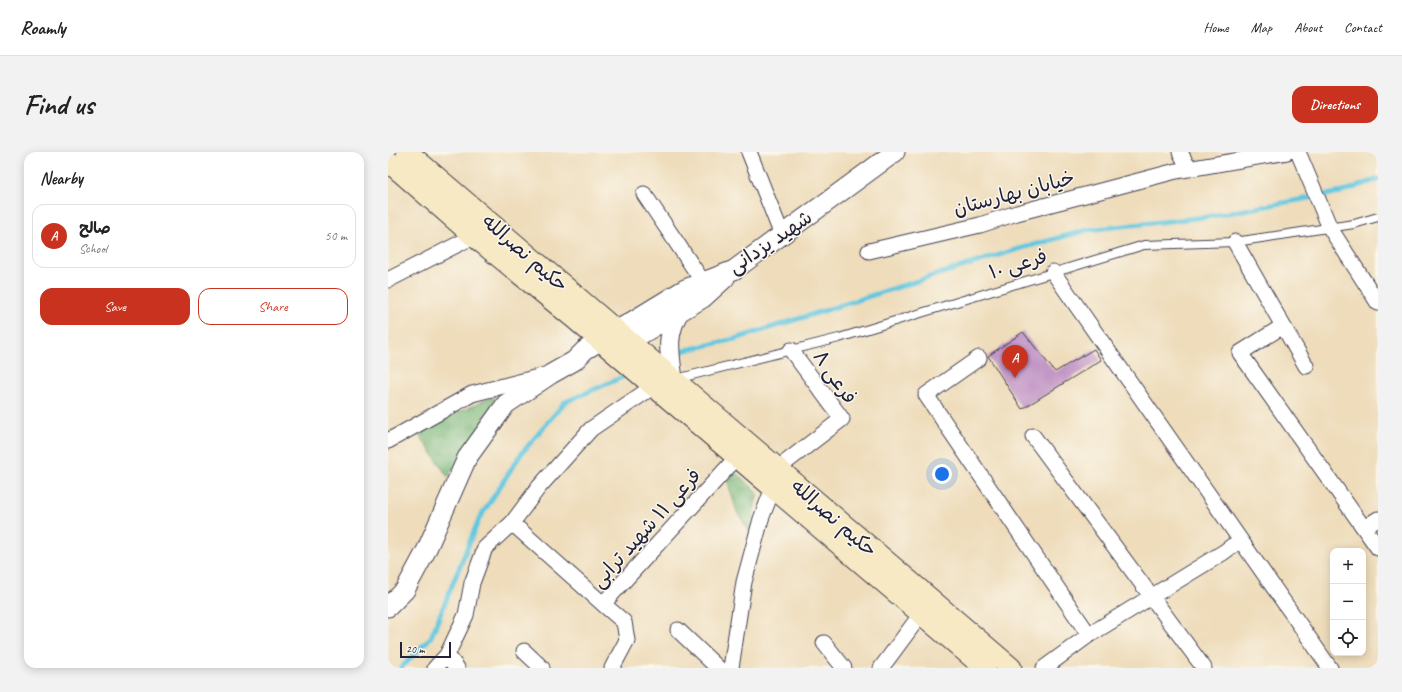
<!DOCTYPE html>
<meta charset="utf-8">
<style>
body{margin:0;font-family:Caveat,"Playpen Sans Arabic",sans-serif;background:#f2f2f2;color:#222}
.controls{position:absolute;right:12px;bottom:12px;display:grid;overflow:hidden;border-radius:8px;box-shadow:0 2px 10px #0003}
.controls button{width:36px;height:36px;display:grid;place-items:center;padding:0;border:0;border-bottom:1px solid #e0e0e0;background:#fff;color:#222;font:20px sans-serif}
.scale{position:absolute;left:12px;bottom:10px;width:51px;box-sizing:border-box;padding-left:4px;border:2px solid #22223b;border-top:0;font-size:11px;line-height:14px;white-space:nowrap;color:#22223b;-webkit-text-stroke:3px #fbf7ec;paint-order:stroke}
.you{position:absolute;left:554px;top:322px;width:14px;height:14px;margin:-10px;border:3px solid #fff;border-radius:50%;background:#1a73e8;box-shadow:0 0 0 6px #1a73e833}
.badge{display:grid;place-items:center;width:26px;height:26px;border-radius:50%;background:#c8321e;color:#fff;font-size:13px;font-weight:700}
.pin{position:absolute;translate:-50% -33px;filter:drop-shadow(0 1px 2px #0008)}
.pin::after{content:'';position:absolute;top:21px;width:14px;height:12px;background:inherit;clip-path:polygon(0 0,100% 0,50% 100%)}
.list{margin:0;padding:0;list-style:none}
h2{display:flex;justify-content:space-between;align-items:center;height:52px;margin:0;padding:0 16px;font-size:17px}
h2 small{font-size:13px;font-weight:400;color:#767676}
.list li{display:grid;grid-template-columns:26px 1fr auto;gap:12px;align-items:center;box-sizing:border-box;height:64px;margin:0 8px 8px;padding:0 8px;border:1px solid #e0e0e0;border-radius:12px}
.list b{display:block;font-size:15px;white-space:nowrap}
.list p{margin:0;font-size:13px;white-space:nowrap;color:#767676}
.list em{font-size:13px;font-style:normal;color:#767676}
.actions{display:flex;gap:8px;padding:12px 16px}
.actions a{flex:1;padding:9px 0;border:1px solid #c8321e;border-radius:12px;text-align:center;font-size:14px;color:#c8321e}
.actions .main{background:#c8321e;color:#fff}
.icon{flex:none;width:22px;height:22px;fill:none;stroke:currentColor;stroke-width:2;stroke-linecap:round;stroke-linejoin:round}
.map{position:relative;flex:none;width:990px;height:516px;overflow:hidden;border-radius:12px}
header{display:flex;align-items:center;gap:24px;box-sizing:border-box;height:56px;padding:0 20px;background:#fff;border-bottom:1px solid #e0e0e0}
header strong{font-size:19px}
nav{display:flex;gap:22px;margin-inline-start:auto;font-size:14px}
.intro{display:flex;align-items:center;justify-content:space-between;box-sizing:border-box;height:96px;padding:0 24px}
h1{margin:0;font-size:28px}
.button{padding:10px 18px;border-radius:12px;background:#c8321e;color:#fff;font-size:14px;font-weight:700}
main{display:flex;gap:24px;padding:0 24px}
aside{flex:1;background:#fff;border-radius:12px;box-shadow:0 2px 10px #0003}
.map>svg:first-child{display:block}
</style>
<header>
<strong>Roamly</strong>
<nav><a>Home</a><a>Map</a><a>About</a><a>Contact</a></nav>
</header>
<div class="intro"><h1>Find us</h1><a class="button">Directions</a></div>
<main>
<aside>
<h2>Nearby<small></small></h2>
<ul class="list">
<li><span class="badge">A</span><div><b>صالح</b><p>School</p></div><em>50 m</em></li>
</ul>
<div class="actions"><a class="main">Save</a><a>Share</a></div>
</aside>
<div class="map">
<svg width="990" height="516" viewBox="0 0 990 516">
<defs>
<pattern id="forest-crowns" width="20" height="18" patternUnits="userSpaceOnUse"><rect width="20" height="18" fill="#77b678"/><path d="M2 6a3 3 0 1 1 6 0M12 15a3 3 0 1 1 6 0" fill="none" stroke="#619464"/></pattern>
</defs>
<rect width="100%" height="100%" fill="#fbf7ec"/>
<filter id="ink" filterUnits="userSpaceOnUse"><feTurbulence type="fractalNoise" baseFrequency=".025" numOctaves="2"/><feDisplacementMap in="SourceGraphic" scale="8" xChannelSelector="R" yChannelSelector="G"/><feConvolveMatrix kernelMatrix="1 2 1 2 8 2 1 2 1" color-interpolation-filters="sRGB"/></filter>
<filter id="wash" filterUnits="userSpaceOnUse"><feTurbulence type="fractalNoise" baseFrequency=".012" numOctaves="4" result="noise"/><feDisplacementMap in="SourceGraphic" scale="16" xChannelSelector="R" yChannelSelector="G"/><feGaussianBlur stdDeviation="0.9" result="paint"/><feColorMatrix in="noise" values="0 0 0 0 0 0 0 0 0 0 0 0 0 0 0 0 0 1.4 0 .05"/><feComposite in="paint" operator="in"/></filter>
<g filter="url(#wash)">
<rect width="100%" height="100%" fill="#eedcba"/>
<path fill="url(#forest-crowns)" stroke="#4c6c5a" d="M 108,243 L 99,263 L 60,325 L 31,282 L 71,260 Z
M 347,320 L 370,341 L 361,379 L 349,360 L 339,328 Z"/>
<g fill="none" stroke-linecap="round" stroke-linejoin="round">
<path stroke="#62c7e0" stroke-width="5" d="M 286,203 L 298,198 L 347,187 L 627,98 L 699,78 L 818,65 L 954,40 L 990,27
M 13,516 L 43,485 L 91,367 L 133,302 L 177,250 L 244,221"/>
</g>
<g id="blocks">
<path fill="#c296c6" d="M 635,180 L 667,220 L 706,197 L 713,208 L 634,257 L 600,204 Z"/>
</g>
</g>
<g filter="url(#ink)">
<use href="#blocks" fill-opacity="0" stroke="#413e4e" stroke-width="1"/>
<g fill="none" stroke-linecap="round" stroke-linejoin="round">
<g stroke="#413e4e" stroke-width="10">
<path id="service" d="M 288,227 L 451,186 L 756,93 L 847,90 L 966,72 L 990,65"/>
</g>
<g stroke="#413e4e" stroke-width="17">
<path id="minor" d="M 361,0 L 394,83
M 792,0 L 801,17
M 910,0 L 942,76 L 990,151
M 256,42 L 315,130
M 847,90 L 918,214
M 481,99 L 592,73 L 629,61 L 788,19 L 899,0
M 665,120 L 942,516
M 0,128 L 86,84
M 895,174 L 852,201 L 990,396
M 591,206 L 538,243 L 701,483
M 645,284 L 816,516
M 0,289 L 84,242 L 154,224
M 389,317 L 454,267 L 403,198
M 124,371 L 215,452
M 976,376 L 990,367
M 290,478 L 330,516
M 436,491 L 456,516
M 136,499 L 154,516
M 59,503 L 69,516
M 47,516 L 59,503 L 78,463 L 84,431 L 97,396 L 124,371 L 151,335 L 203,277 L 266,234
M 224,516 L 239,488 L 236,470 L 215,452 L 349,305
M 343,516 L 356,430 L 373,367 L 385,336
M 493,516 L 539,454
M 656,516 L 701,483 L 836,400 L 852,388"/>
</g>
<g stroke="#413e4e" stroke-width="21">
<path id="tertiary" d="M 228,197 L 315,146 L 337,126
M 285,228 C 282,201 277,184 291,160
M 0,455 L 17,438 L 38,399 L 79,306 L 118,252 L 163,222 L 186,209 L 197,198 L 297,137 L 346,118 L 507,0"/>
</g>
<g stroke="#413e4e" stroke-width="23">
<path id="secondary" d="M 19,0 L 623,516
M 0,9 L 86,84 L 186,166 L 597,516"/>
</g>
<use href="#service" stroke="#fff" stroke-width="8"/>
<use href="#minor" stroke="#fff" stroke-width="15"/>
<use href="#tertiary" stroke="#fff" stroke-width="19"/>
<use href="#secondary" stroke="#f6e9c3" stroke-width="21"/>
</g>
</g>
<g text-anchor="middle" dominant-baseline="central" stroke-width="3" stroke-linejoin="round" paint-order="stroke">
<g font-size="20" fill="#22223b" stroke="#fbf7ec">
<text transform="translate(626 41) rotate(-15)">خیابان بهارستان</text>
<text transform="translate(382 90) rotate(-34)">شهید یزدانی</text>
<text transform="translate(137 101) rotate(41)">حکیم نصرالله</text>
<text transform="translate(630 112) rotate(-17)">فرعی ۱۰</text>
<text transform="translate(447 225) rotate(55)">فرعی ۸</text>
<text transform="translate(446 366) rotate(41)">حکیم نصرالله</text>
<text transform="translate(258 376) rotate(-48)">فرعی ۱۱ شهید ترابی</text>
</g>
</g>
</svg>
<div class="controls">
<button>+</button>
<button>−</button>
<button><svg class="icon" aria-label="locate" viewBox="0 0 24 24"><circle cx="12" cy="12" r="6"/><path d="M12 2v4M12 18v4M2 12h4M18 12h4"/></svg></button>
</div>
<div class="scale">20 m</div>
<div class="you"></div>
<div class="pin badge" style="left:627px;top:226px">A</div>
</div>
</main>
